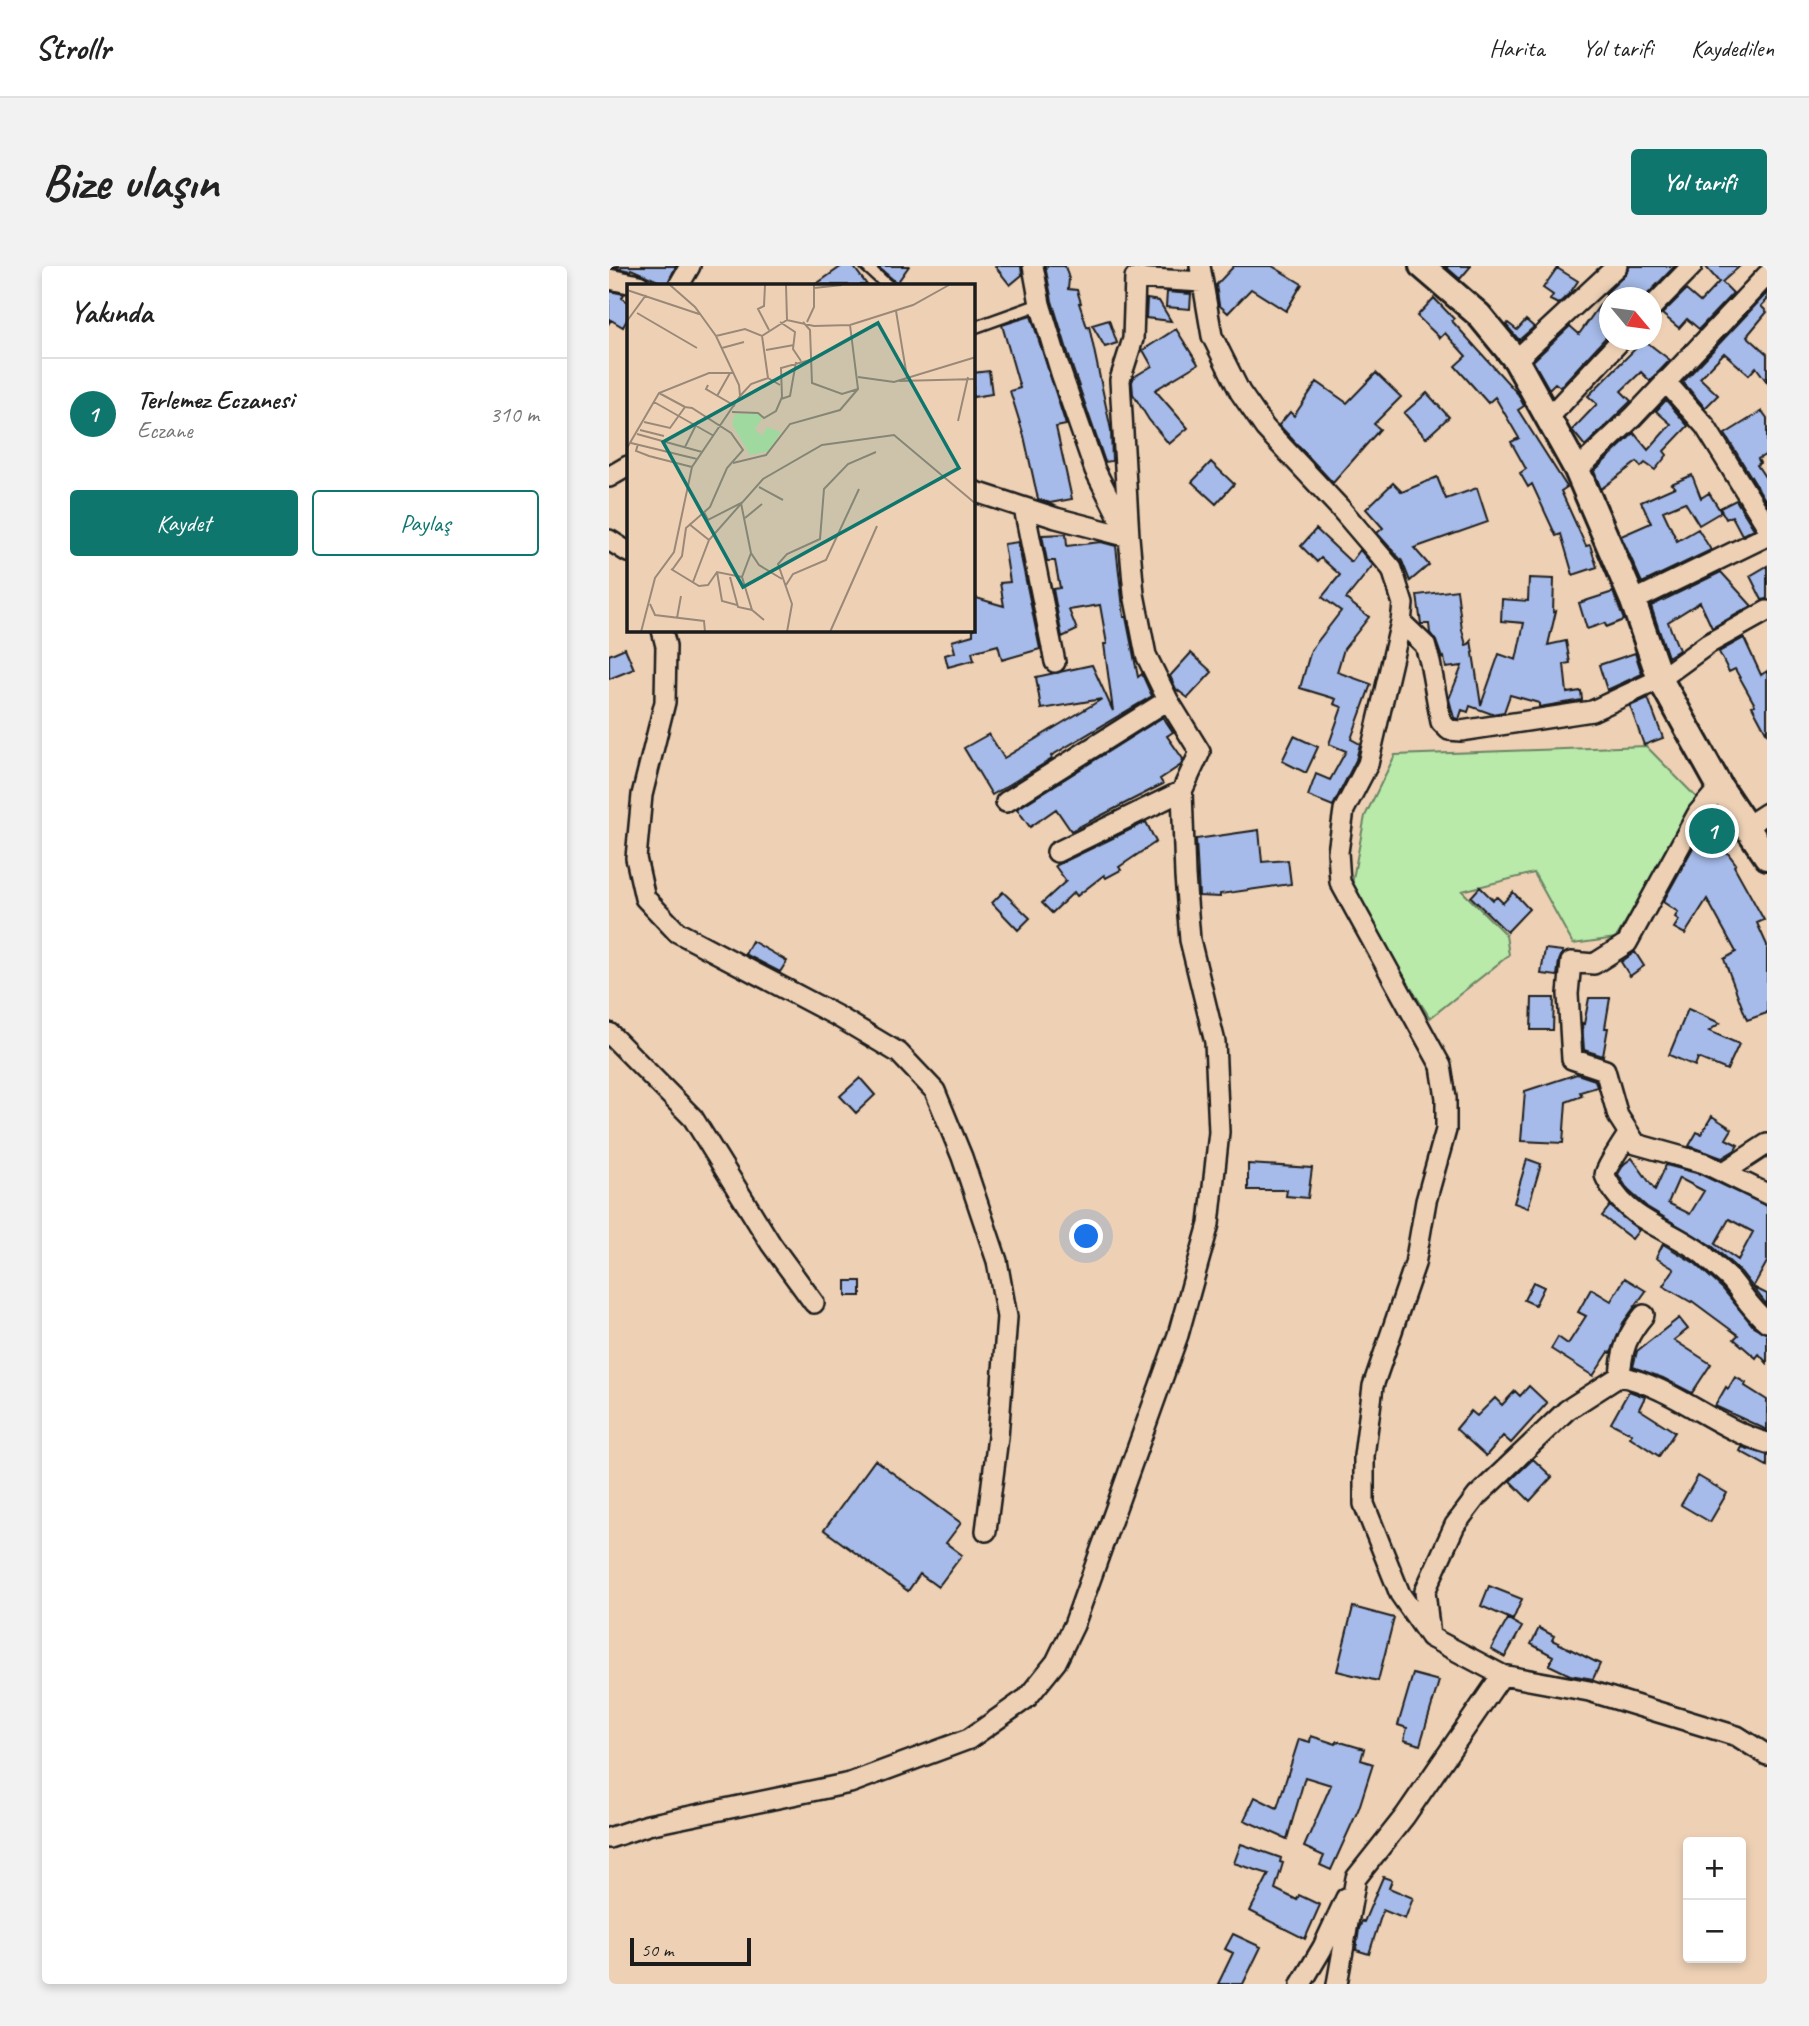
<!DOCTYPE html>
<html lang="tr">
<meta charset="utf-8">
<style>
body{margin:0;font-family:Caveat,sans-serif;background:#f2f2f2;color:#222}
.controls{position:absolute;right:21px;bottom:21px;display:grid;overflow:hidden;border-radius:7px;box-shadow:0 4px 10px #0003}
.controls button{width:63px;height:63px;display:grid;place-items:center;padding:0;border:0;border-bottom:2px solid #e0e0e0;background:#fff;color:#222;font:35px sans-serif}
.compass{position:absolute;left:990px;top:21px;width:63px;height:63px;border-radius:50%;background:#fff;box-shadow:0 4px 10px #0003;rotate:119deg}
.scale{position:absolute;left:21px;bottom:18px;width:121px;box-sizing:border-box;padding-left:7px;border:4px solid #1c1c1c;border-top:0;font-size:19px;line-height:24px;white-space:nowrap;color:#1c1c1c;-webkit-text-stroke:5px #eed1b5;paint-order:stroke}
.you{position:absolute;left:478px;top:971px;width:24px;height:24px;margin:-18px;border:5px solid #fff;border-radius:50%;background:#1a73e8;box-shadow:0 0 0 10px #1a73e833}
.badge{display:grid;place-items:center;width:46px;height:46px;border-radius:50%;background:#0f766e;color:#fff;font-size:23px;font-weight:700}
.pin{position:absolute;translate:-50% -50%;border:4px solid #fff;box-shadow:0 2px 7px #0006}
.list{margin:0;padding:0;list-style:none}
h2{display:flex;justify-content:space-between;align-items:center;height:91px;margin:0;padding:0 28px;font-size:30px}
h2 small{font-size:23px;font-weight:400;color:#767676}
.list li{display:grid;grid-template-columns:46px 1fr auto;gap:21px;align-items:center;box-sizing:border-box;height:112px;padding:0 28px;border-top:2px solid #e0e0e0}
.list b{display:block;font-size:26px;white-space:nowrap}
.list p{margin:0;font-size:23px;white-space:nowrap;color:#767676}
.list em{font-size:23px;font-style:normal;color:#767676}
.actions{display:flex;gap:14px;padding:21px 28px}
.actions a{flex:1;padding:16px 0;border:2px solid #0f766e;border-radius:7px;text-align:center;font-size:24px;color:#0f766e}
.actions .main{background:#0f766e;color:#fff}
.map{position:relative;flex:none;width:1158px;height:1718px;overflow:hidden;border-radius:7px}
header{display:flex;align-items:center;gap:42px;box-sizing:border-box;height:98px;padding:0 35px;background:#fff;border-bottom:2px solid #e0e0e0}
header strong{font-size:33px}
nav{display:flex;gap:38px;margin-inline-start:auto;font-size:24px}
.intro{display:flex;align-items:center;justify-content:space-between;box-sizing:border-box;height:168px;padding:0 42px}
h1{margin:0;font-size:49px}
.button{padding:18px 32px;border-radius:7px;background:#0f766e;color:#fff;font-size:24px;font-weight:700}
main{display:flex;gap:42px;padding:0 42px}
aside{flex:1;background:#fff;border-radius:7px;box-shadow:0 4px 10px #0003}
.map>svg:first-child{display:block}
</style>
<header>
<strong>Strollr</strong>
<nav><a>Harita</a><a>Yol tarifi</a><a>Kaydedilen</a></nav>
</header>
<div class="intro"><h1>Bize ulaşın</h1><a class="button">Yol tarifi</a></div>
<main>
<aside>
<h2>Yakında<small></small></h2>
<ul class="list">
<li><span class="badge">1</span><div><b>Terlemez Eczanesi</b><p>Eczane</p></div><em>310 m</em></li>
</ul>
<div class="actions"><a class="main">Kaydet</a><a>Paylaş</a></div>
</aside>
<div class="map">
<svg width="1158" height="1718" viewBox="0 0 1158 1718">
<rect width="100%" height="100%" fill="#eed1b5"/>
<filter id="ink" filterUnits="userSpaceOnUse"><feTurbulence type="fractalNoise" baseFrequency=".0143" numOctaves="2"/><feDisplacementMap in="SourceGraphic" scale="14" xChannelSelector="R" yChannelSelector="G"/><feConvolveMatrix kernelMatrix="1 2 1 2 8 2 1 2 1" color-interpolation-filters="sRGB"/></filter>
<g filter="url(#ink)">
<path fill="#b9eaaa" stroke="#6a8363" stroke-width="2" d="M 1037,480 L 1089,533 L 1007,672 L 964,678 L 925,607 L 853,625 L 897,669 L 900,689 L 821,752 L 772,675 L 743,618 L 756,550 L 786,489 Z"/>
<path fill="#a6bbe9" stroke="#1c1c1c" stroke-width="2" fill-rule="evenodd" d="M 0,0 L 67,0 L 58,19 L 22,3 L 21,5 Z
M 233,0 L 244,0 L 258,19 L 206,19 Z
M 268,0 L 300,0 L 288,17 Z
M 386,0 L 412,0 L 413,9 L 401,19 Z
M 436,0 L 456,0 L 460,13 L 459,23 L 468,24 L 472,37 L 470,37 L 478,61 L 480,60 L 502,164 L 503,195 L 496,196 L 464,103 L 443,35 Z
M 625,0 L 663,0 L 693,18 L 677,45 L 642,23 L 619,47 L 610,39 L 607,19 Z
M 836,0 L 862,0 L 851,13 Z
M 1021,0 L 1066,0 L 1035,32 L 1000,31 L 1000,68 L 951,121 L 946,117 L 940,123 L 924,95 L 961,60 L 970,68 L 998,29 L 996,28 L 1016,9 Z
M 1096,0 L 1131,0 L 1113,16 L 1124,27 L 1090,63 L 1078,53 L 1070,62 L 1053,48 L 1077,24 L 1091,36 L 1110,16 Z
M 948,2 L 969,15 L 961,27 L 949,38 L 941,34 L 944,29 L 934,22 Z
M 0,25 L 15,28 L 13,32 L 19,36 L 19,52 L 14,61 L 2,54 L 0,57 Z
M 558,26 L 582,28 L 581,43 L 557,41 Z
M 1158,27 L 1158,34 L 1152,40 L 1158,46 L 1138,70 L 1158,88 L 1158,116 L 1147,101 L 1140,109 L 1115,87 L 1091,112 L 1109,129 L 1096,142 L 1074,116 Z
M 825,32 L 845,53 L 843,55 L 909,128 L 915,140 L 909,144 L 958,221 L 952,225 L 977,280 L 981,279 L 988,301 L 964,309 L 952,268 L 947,270 L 923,218 L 919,221 L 911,207 L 917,203 L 902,176 L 910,172 L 886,131 L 879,137 L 846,100 L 857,90 L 836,67 L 831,72 L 808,50 Z
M 538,33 L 550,35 L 562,55 L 537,52 Z
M 422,50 L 457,159 L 447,161 L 463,233 L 441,237 L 429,233 L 415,170 L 401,125 L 411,122 L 393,59 Z
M 500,54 L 508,77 L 496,81 L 483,59 Z
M 917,54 L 925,61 L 910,74 L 897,59 L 899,57 L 908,64 Z
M 567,63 L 589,98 L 546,124 L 579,162 L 560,178 L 540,154 L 524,128 L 523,116 L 525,111 L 543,100 L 534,84 Z
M 1035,74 L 1061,94 L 1041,115 L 1032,106 L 1012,125 L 1022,135 L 976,180 L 963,164 L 988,138 L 979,130 Z
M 380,105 L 383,128 L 364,131 L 364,107 Z
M 767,107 L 792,131 L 765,158 L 771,163 L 724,217 L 670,159 L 681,146 L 685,150 L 708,116 L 738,137 Z
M 818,127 L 840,151 L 817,172 L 795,147 Z
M 1057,134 L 1079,160 L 1055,185 L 1058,189 L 1046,204 L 1036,197 L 1032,201 L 1028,196 L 992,223 L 985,205 L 1025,167 L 1039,184 L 1062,158 L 1047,145 Z
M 1153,145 L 1158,152 L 1158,188 L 1149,193 L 1151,197 L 1148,199 L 1158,214 L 1158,237 L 1116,168 Z
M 602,196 L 625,218 L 607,238 L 583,216 Z
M 1083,209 L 1092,232 L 1100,227 L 1112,246 L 1090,259 L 1076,236 L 1054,245 L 1068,275 L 1089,263 L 1102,284 L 1033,317 L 1012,270 L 1042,257 L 1032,236 L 1066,221 L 1062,218 Z
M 828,211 L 837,233 L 868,222 L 879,256 L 805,282 L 820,299 L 801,315 L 793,295 L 768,267 L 774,262 L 757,243 L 784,217 L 793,226 Z
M 1127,234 L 1145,263 L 1133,269 L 1123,250 L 1117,253 L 1111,242 Z
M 707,263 L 742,296 L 751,284 L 764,299 L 737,333 L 760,351 L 735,383 L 728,406 L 762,418 L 742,473 L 751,478 L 747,494 L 724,540 L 699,530 L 707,508 L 721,514 L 737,485 L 720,478 L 733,441 L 725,438 L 727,433 L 691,422 L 702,384 L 732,345 L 713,331 L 731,309 L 712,292 L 708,296 L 692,280 Z
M 457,268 L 458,280 L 492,276 L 507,280 L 515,351 L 517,351 L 529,411 L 533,408 L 543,430 L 442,490 L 443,493 L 383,529 L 355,482 L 380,468 L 395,492 L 493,433 L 432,443 L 427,411 L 483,399 L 504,445 L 495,378 L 498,378 L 491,339 L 460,344 L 468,364 L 453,371 L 444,323 L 451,322 L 446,295 L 438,295 L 433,269 Z
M 409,276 L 431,383 L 393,394 L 389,379 L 363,386 L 365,394 L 339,401 L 336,389 L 346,386 L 343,375 L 364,369 L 364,331 L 395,340 L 391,317 L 401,316 L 395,278 Z
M 1158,300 L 1158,333 L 1153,334 L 1141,310 Z
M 1112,306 L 1143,340 L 1103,362 L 1091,336 L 1059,356 L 1070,384 L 1059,391 L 1042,340 Z
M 920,312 L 945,313 L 944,346 L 947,345 L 939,379 L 957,375 L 961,397 L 955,398 L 958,427 L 972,425 L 973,434 L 930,441 L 930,437 L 901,429 L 895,446 L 883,448 L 861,440 L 859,446 L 853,444 L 850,453 L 845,452 L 840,433 L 853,400 L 837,402 L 835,391 L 833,392 L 827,375 L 821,367 L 820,358 L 812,358 L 808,329 L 848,324 L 853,364 L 857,379 L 860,378 L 862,374 L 872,439 L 890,388 L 907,394 L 915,357 L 892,355 L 893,333 L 919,335 Z
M 1004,326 L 1015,354 L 997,361 L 996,357 L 978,363 L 970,337 Z
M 1135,372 L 1152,409 L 1158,405 L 1158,468 L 1143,440 L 1146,439 L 1126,403 L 1120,406 L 1110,386 Z
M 16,382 L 25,403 L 0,413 L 0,389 Z
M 582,387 L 603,406 L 579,432 L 567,423 L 561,410 Z
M 1026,387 L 1033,408 L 998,424 L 990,399 Z
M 1039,432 L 1054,472 L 1035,479 L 1021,440 Z
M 554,451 L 564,466 L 558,470 L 574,493 L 572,499 L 551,513 L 554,518 L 462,565 L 447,543 L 421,561 L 408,543 Z
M 685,470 L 709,481 L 697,507 L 673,495 Z
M 537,556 L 547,576 L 510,601 L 512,604 L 497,612 L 495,609 L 468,630 L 465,626 L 443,647 L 433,637 L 457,615 L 446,600 Z
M 1096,560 L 1108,567 L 1106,570 L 1127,598 L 1125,600 L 1155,654 L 1148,657 L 1158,679 L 1158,747 L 1138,754 L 1115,693 L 1127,686 L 1098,633 L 1076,668 L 1065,662 L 1070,654 L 1066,651 L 1069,646 L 1054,636 Z
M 650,564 L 653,596 L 679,594 L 682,618 L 611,628 L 611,631 L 590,630 L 587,573 Z
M 871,621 L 884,634 L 888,631 L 894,637 L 904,626 L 920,643 L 898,666 L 862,631 Z
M 394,626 L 421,652 L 409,664 L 383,637 Z
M 143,675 L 178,695 L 171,706 L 136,688 Z
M 936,683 L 954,685 L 950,695 L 948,710 L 932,708 Z
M 1026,686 L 1035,700 L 1021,710 L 1012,696 Z
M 923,732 L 945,732 L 944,764 L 922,764 Z
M 980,732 L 1001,732 L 996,762 L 999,762 L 994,790 L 975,784 L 973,757 L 975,758 Z
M 1079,743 L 1111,757 L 1100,765 L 1130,778 L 1118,804 L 1089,792 L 1086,800 L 1060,789 Z
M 968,808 L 986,814 L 988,821 L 971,826 L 973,830 L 957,836 L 954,877 L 912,875 L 916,825 Z
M 251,812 L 266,829 L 247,847 L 231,830 Z
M 1103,850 L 1123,863 L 1117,873 L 1129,879 L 1126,884 L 1113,892 L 1080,880 L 1088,866 L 1092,868 Z
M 1023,892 L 1046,924 L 1057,899 L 1091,908 L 1158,940 L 1158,996 L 1144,1021 L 1158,1028 L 1158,1039 L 1132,1006 L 1103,980 L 1038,941 L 1019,924 L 1009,908 L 1015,898 ZM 1070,912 L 1095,925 L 1081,948 L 1059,937 ZM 1120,953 L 1144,966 L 1129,994 L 1106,978 Z
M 918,893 L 932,898 L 919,942 L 905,937 Z
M 639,898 L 703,902 L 699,932 L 677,930 L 678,924 L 639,924 Z
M 1001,940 L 1030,964 L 1023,973 L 993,950 Z
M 1054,978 L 1087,998 L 1114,1023 L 1144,1060 L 1158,1068 L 1158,1097 L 1150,1088 L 1147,1092 L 1125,1073 L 1129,1069 L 1083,1035 L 1082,1036 L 1054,1020 L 1065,1003 L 1047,992 Z
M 1016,1012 L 1037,1025 L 1014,1057 L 1002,1087 L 1000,1086 L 984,1110 L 942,1083 L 949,1071 L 959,1078 L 977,1050 L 969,1046 L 982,1023 L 1002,1035 Z
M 237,1015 L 252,1015 L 252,1030 L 237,1030 Z
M 924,1016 L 935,1021 L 926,1039 L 915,1034 Z
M 1070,1052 L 1079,1063 L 1065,1074 L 1102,1098 L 1083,1127 L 1054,1112 L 1024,1101 L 1028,1085 Z
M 1126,1111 L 1137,1117 L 1136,1120 L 1158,1134 L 1158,1164 L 1106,1140 L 1117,1121 L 1119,1123 Z
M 920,1120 L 938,1137 L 902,1177 L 894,1170 L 877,1190 L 847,1163 L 862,1145 L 868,1150 L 886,1132 L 893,1139 L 906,1125 L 911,1130 Z
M 1020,1125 L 1036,1131 L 1030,1143 L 1066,1166 L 1050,1190 L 1021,1171 L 1023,1168 L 1002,1157 Z
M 1133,1181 L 1158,1189 L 1158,1200 L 1131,1185 Z
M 924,1193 L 943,1211 L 921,1235 L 901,1215 Z
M 266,1194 L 352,1257 L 337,1277 L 353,1289 L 329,1321 L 311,1308 L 299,1325 L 215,1264 Z
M 1089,1210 L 1118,1227 L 1101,1256 L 1072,1239 Z
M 880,1320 L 913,1333 L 904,1354 L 872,1340 Z
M 744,1341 L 785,1352 L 769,1415 L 728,1405 Z
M 899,1353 L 913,1361 L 896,1391 L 882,1383 Z
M 930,1362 L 945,1370 L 943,1374 L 991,1398 L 984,1413 L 961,1409 L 940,1399 L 944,1390 L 922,1378 Z
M 804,1408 L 830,1415 L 811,1479 L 795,1474 L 798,1462 L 789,1459 Z
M 702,1470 L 727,1478 L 728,1475 L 755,1483 L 752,1494 L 764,1498 L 750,1542 L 722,1604 L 711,1599 L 715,1590 L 695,1581 L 722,1519 L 696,1511 L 678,1573 L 635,1554 L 646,1531 L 668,1542 L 690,1473 L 701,1476 Z
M 632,1578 L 672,1592 L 671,1596 L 674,1597 L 666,1623 L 688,1634 L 690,1629 L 711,1639 L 696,1673 L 641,1645 L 660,1608 L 625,1597 Z
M 774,1611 L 783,1614 L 780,1622 L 804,1632 L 796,1653 L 774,1644 L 760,1688 L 747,1684 L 750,1663 L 753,1655 L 755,1656 Z
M 624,1668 L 652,1681 L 634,1718 L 609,1718 L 624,1687 L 616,1683 Z"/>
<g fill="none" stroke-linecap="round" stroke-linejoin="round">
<g stroke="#1c1c1c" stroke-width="15">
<path id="service" d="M 257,0 L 278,19
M 364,62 L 431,38"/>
</g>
<g stroke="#1c1c1c" stroke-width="24">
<path id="minor" d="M 591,0 L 603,70 L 631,126 L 656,162 L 731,242 L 783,303 L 794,338 L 792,356 L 759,498 L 735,544 L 729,586 L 731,616 L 832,800 L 837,832 L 837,864 L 817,935 L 806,998 L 764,1120 L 755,1190 L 755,1238 L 791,1328 L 821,1371
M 0,13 L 30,19
M 70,19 L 81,0
M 1042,42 L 1083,0
M 907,94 L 1008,0
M 1056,115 L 1096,160 L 1158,260
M 940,151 L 1012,74
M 968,204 L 1024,151 L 1158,9
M 0,211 L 19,200
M 364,225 L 447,252 L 520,271 L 511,114 L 524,73 L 526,12 L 593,16
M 415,242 L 446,396
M 0,274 L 19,286
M 1024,335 L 1158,270
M 792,356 L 816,379 L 821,396 L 832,456 L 840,464 L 852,465 L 983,445 L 1051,413 L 1099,378 L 1158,345
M 53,364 L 57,380 L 56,436 L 33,529 L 27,592 L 36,632 L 68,666 L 228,750 L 290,787 L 326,825 L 353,891 L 388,995 L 398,1051 L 389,1171 L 377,1265
M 1111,521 L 1089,547 L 1018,677 L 985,698 L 962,696 L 959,728 L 963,793 L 996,804 L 1009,850 L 1027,878 L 1095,897 L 1158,928
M 397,536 L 559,434
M 1138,560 L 1158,547
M 448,586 L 573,525
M 0,767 L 84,852 L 162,978 L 205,1037
M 1020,867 C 1015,875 996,903 996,909 C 996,911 1000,917 1001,919 C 1021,956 1064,964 1095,989 C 1104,998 1114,1006 1123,1015 C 1136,1031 1141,1042 1158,1056
M 1115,906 L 1158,878
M 1011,1110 C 1013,1083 1018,1069 1035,1049
M 1158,1177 C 1106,1162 1064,1121 1011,1110 L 958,1144 L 868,1230 L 846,1259 L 816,1325 L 821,1371 L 893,1409 L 980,1425 L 1128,1470 L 1158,1489
M 0,1572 L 39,1559 L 241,1517 L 360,1473 L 418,1432 L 447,1396 L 465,1359 L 569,1069 L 600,958 L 610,866 L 606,776 L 581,674 L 576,610 L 573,525 L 591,486 L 559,434 L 537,389 L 525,328 L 520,271 L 486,204 L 452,107 L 431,38 L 424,0
M 692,1718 L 714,1681 L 737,1632
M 728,1718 L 747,1612 L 796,1550 L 893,1409"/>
</g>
<g stroke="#1c1c1c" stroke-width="30">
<path id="tertiary" d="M 813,0 L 870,49 L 907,94 L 968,204 L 1024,335 L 1051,413 L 1111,521 L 1158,591"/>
</g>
<use href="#service" stroke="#eed1b5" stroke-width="10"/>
<use href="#minor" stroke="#eed1b5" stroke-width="19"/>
<use href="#tertiary" stroke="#eed1b5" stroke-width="24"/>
</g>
</g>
<g transform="translate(18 18)">
<rect width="348" height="348" fill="#eed1b5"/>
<path d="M 108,130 L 131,130 L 135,135 L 128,145 L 135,152 L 140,143 L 154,148 L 142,167 L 123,171 L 105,140 Z" fill="#b9eaaa"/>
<path fill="none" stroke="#9a8978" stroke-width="2" d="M 138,1 L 137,22 L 131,25 L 142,46M 159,1 L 160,36M 187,4 L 215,1M 0,6 L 72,30M 269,27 L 280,93M 10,29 L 70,64M 0,37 L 19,11M 153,38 L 168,48 L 166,65 L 174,77M 176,38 L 183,46 L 185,99 L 215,110 L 231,105 L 223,41M 180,38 L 187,23 L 187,1M 89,52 L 118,45 L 135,52 L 160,36 L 187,42 L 223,41 L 286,21 L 322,1M 135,52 L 141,94M 95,64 L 117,58M 139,66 L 167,61M 231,93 L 267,98 L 349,73M 272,97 L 349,95M 81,101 L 79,105 L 108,122M 32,109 L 58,123M 90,112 L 103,89M 113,112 L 124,100 L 141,94 L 153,101M 154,115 L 163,112 L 169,78M 27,118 L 87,152M 105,128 L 131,129 L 137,134 L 149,127 L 155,113 L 154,84 L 183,76M 331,137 L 341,93M 17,138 L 43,144 L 58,123 L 65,124 L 104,149 L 116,166 L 100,184 L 83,223 L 59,244 L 55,272 L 45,286M 13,146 L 37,152M 10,150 L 75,168M 4,159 L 70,175M 11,160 L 9,167 L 22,172 L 65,183M 58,163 L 71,137M 0,164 L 32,109 L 82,89 L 107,89M 106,179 L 139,171 L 163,140 L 213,126 L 231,105M 132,203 L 156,216M 77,228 L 81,236 L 114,219 L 124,269 L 132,281 L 155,295M 118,234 L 135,220M 62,240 L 82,256M 124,269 L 115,293 L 125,326M 44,285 L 72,302 L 81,301 L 90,288 L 115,293M 90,288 L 95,317 L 110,321M 103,293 L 111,323 L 125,326 L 137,336M 66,298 L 82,256 L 136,195 L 195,161 L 267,151 L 349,220M 159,301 L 166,290 L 199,276 L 232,205M 23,320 L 28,331 L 77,337 L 78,348M 50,334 L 54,312M 14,348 L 28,294 L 47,268 L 65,183 L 113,112 L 112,101 L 89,52 L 68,23 L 43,1M 160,348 L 165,320 L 151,280 L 160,270 L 193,255 L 197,205 L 221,180 L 249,168M 203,348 L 250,242"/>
<path fill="#0f766e" fill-opacity="0.15" stroke="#0f766e" stroke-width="3.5" d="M 251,39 L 332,184 L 116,303 L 36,158 Z"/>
<rect width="348" height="348" fill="none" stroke="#1c1c1c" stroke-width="3.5"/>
</g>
</svg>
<div class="controls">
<button>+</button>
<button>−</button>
</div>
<svg class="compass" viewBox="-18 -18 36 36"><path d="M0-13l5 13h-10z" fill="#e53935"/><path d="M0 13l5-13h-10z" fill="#767676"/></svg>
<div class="scale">50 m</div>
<div class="you"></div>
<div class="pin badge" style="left:1103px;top:565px">1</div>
</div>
</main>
